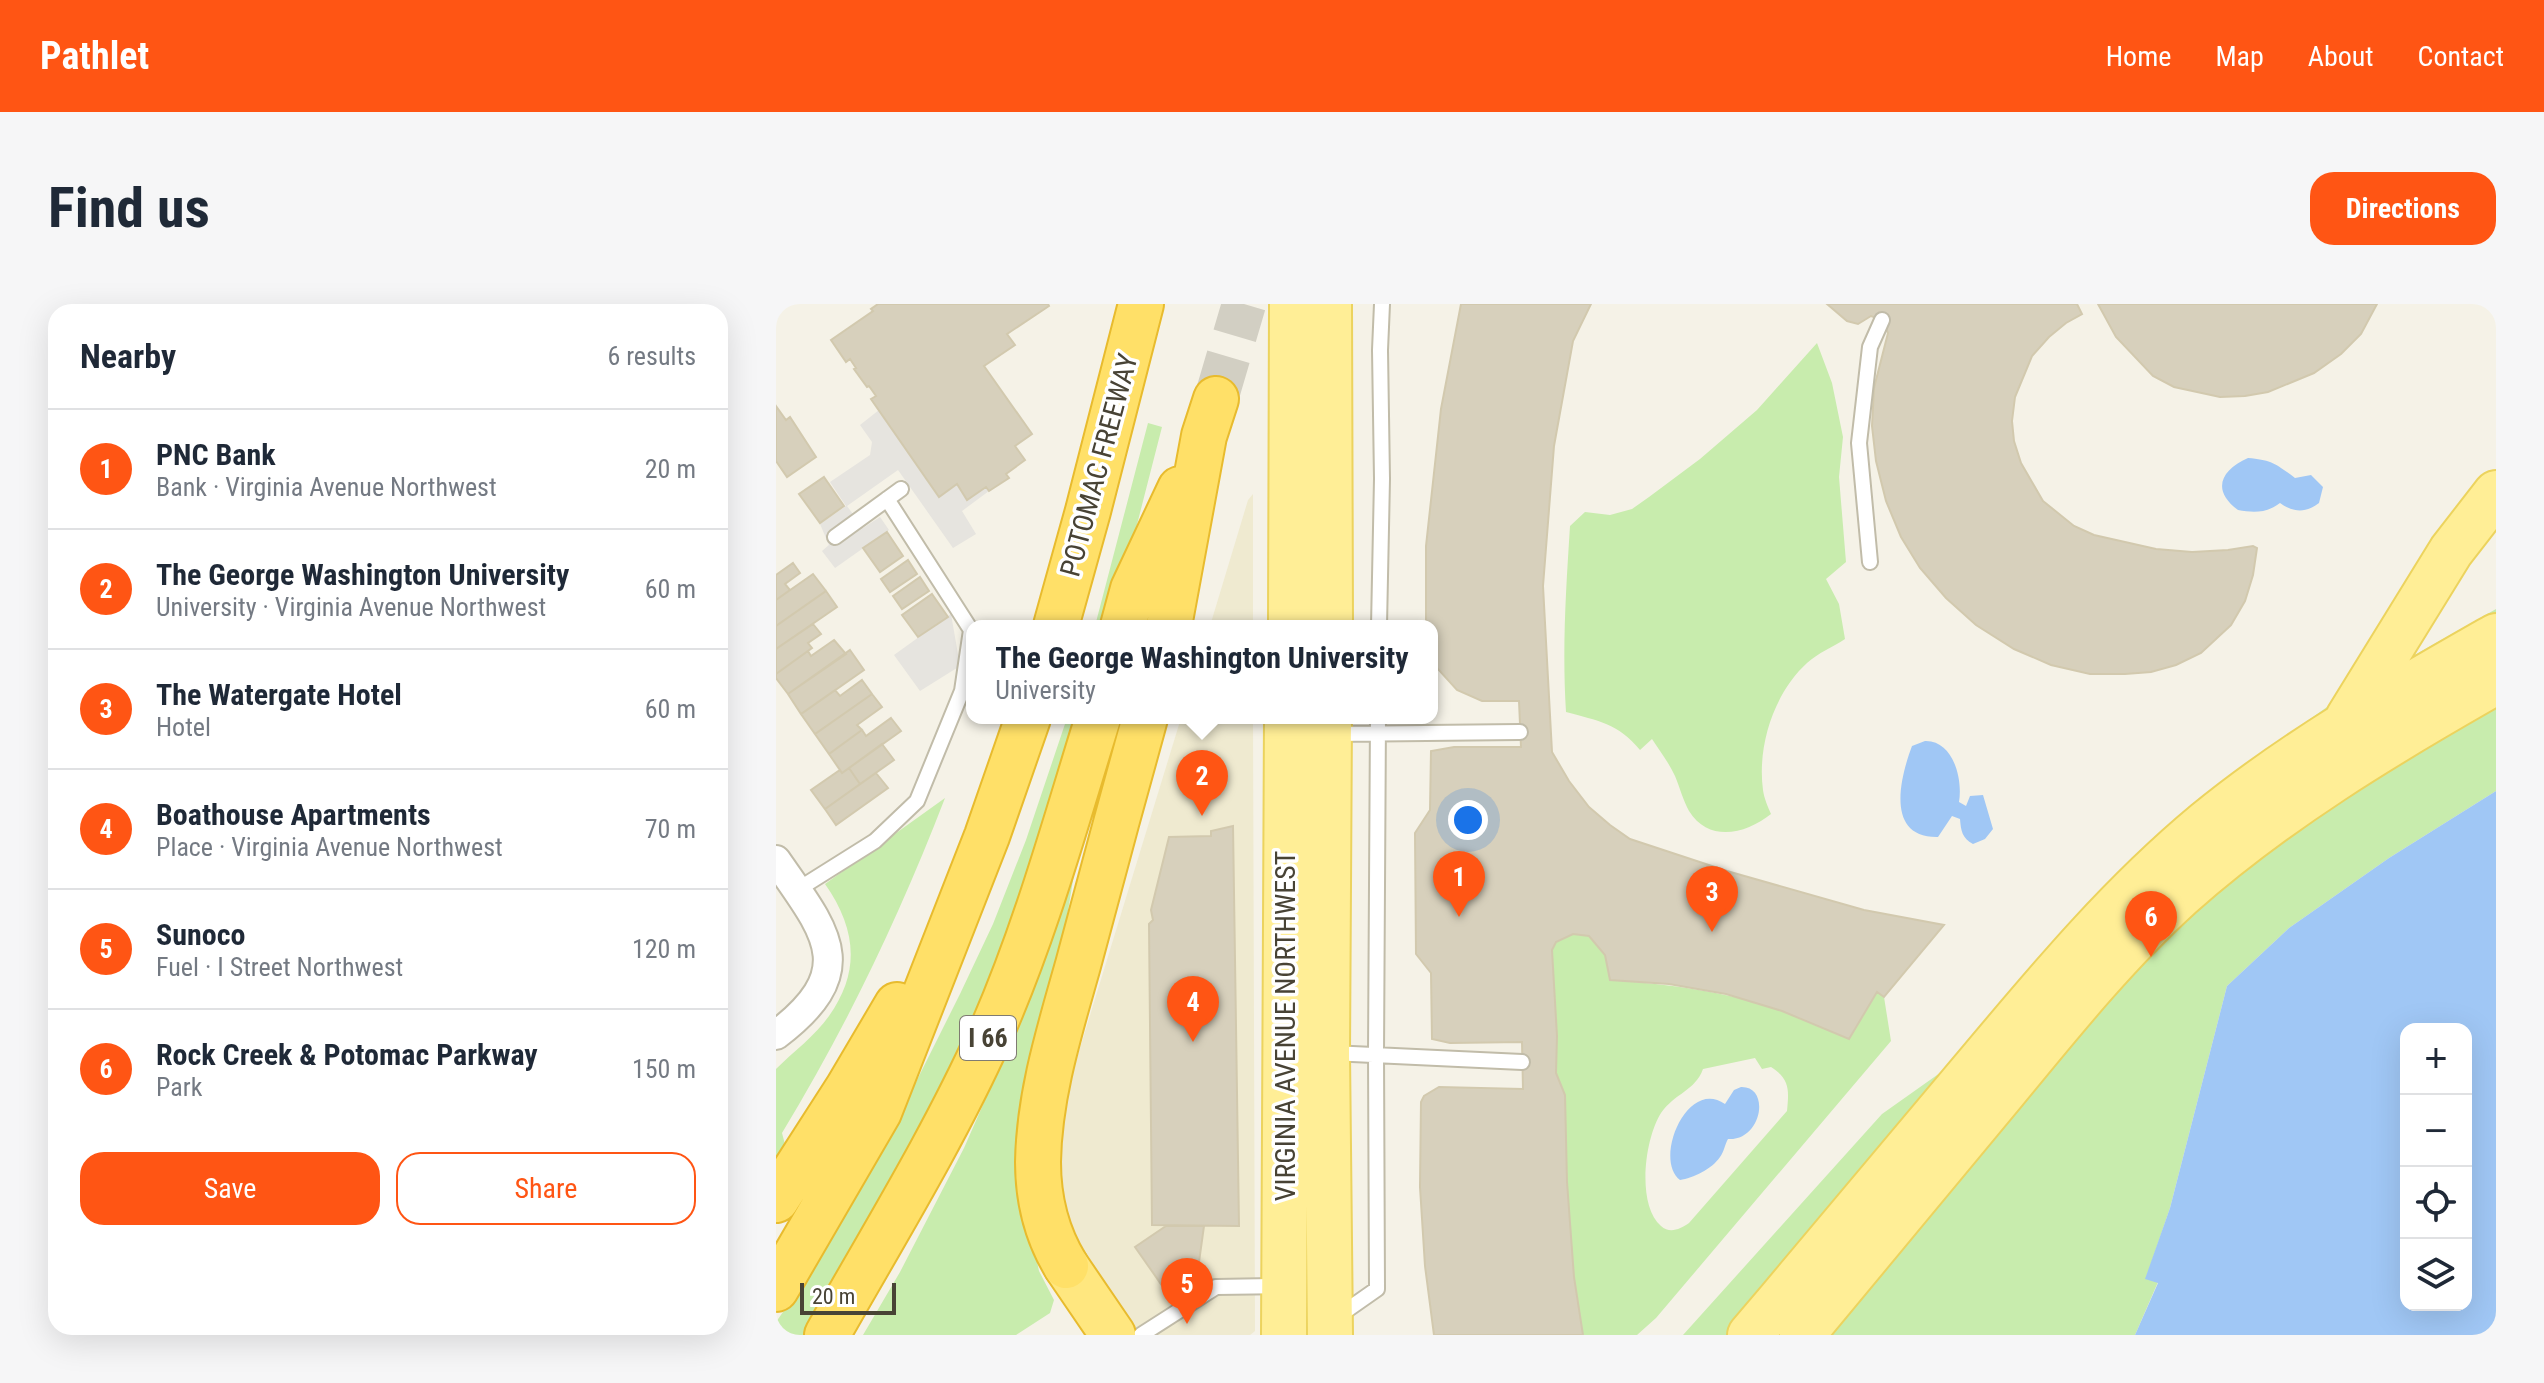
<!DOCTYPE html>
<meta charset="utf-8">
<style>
body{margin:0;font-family:"Roboto Condensed",sans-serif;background:#f6f6f7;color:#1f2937}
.controls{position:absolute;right:24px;bottom:24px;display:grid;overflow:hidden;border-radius:16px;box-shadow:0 8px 32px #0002}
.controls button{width:72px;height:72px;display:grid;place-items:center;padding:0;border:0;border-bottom:2px solid #e0e1e3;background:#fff;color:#1f2937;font:40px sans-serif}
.scale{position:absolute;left:24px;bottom:20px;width:96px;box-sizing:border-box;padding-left:8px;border:4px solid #484335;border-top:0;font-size:22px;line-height:28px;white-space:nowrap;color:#484335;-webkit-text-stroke:6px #fff;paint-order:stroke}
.you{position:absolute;left:692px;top:516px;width:28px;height:28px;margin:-20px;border:6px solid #fff;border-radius:50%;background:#1a73e8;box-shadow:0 0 0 12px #1a73e833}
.badge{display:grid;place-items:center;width:52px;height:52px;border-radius:50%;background:#ff5514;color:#fff;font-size:26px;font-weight:700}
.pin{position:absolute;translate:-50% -66px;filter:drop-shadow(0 2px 4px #0008)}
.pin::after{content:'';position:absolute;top:42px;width:28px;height:24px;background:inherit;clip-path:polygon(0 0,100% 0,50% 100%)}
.popup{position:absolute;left:190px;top:316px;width:472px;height:104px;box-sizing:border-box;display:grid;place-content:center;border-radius:16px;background:#fff;filter:drop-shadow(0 2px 6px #0005);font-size:26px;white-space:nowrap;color:#747a83}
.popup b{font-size:30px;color:#1f2937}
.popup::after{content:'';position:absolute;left:50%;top:100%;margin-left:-16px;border:16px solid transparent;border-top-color:#fff}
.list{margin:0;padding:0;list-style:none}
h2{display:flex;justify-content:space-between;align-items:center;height:104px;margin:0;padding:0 32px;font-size:34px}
h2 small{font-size:26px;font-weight:400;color:#747a83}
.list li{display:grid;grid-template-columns:52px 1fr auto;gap:24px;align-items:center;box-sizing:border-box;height:120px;padding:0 32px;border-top:2px solid #e0e1e3}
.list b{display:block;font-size:30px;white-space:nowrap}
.list p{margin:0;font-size:26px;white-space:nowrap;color:#747a83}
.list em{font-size:26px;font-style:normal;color:#747a83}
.actions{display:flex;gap:16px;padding:24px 32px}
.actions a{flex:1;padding:18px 0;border:2px solid #ff5514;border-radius:24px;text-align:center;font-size:28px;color:#ff5514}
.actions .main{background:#ff5514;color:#fff}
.icon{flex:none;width:44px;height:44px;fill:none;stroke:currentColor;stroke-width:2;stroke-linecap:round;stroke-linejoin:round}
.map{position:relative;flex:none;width:1720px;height:1031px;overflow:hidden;border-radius:24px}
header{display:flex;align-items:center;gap:48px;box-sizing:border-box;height:112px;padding:0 40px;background:#ff5514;color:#fff}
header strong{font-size:38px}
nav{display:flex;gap:44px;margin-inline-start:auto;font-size:28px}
.intro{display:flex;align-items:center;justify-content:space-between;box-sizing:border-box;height:192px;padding:0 48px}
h1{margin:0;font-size:56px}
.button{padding:20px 36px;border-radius:24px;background:#ff5514;color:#fff;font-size:28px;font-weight:700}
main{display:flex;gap:48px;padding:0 48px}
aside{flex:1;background:#fff;border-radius:24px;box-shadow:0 8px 32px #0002}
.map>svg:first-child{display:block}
</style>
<header>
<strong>Pathlet</strong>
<nav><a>Home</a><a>Map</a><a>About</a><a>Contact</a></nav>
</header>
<div class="intro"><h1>Find us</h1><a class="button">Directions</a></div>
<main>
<aside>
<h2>Nearby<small>6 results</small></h2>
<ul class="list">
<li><span class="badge">1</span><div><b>PNC Bank</b><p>Bank · Virginia Avenue Northwest</p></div><em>20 m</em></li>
<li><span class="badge">2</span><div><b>The George Washington University</b><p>University · Virginia Avenue Northwest</p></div><em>60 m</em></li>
<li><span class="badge">3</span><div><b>The Watergate Hotel</b><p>Hotel</p></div><em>60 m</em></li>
<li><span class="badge">4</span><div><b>Boathouse Apartments</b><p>Place · Virginia Avenue Northwest</p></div><em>70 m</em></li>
<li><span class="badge">5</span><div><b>Sunoco</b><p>Fuel · I Street Northwest</p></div><em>120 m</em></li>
<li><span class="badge">6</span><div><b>Rock Creek &amp; Potomac Parkway</b><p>Park</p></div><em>150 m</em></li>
</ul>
<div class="actions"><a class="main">Save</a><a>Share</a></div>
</aside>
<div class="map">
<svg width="1720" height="1031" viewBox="0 0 1720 1031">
<rect width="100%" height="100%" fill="#f5f2e7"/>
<path fill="#efead0" d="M 477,190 L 477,322 L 434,322 L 472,196 Z
M 405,414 L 477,414 L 479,1027 L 474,1031 L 365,1031 L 292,926 L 279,889 L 278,829 Z"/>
<path fill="#c8ecad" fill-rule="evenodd" d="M 1041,39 L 1056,79 L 1067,133 L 1063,173 L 1070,258 L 1050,275 L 1063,300 L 1069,335 C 1057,343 1042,349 1031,359 C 998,389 981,442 987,486 C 988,494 992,503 995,510 C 970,530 933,539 913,507 C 907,496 904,484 899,472 C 893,459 884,447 876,435 L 864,446 C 842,419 822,417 790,408 C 786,345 790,285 794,222 L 809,208 L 834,211 L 856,205 L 873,193 L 924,155 L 981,106 Z
M 372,119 L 386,123 L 335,322 L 319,322 Z
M 1720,305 L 1720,487 L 1613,554 L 1513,624 L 1451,682 L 1394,904 L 1370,974 L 1382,978 L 1359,1031 L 907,1031 L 1106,810 L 1178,759 L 1440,486 L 1507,434 L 1568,391 Z
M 291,414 L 307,414 L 184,762 L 35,1031 L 0,1031 L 0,1018 L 26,981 L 114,830 L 184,690 L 217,620 L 250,536 Z
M 169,494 C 123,613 72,720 6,829 L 11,848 L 0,865 L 0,765 C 17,748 39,732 53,712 C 85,667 80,624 49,580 Z
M 304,534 L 287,637 L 254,923 L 263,967 L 278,996 L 274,1009 L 240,1031 L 87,1031 L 124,968 L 188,844 L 235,737 Z
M 797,630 L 813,632 L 829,651 L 834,676 C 892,680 948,687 1004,706 C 1027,714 1050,725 1072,735 L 1101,688 L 1108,693 L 1115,737 L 880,1014 L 861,1031 L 807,1031 L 798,973 L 791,878 L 789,791 L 780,769 L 781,732 L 776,646 L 780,638 ZM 979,754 L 986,765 L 995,763 C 1014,775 1013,786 1011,807 L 913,919 C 904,925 894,930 885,922 C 860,900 869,834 885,809 C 899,789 919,787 927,765 Z"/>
<path fill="#e6e4df" d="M 103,106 L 163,193 L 181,180 L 191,196 L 210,183 L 213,187 L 186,207 L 200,230 L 177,244 L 122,166 L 71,202 L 87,224 L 104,213 L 113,226 L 59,264 L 46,247 L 53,241 L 44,220 L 70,202 L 54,178 L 94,151 L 96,138 L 84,121 Z
M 175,310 L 184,362 L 144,387 L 118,351 Z"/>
<path fill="#a0c7f5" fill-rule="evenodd" d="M 1472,154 C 1496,156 1500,160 1519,174 L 1535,171 L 1547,183 L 1543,199 C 1530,209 1518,209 1504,199 C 1491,209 1478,209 1462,206 C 1435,186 1445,166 1472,154 Z
M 1149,437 C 1177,436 1187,475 1183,498 L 1190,502 L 1194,492 L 1207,491 L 1217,525 L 1209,535 L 1197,540 C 1186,534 1185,527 1184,515 L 1176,512 L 1162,533 C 1109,534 1124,474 1136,442 Z
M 1720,487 L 1720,1031 L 1359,1031 L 1382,979 L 1369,975 L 1394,904 L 1451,682 L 1513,624 L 1613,554 ZM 1690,725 L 1690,1001 L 1630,1001 L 1630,725 Z
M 965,783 C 995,782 986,837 952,835 C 949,840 948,848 944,853 C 936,865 917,874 904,876 C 877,856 911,773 949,800 L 958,786 Z"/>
<path fill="#d7d0bc" stroke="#d2c9ae" stroke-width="2" d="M 102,0 L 272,0 L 273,2 L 231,30 L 239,41 L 208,62 L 256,130 L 239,142 L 249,156 L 230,170 L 233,174 L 213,187 L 210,183 L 191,196 L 181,180 L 163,193 L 95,95 L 100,92 L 93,82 L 91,83 L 78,65 L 80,64 L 74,55 L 70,58 L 55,36 L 97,7 L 95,5 Z
M 685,0 L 815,0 L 797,37 L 778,142 L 767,282 L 776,448 L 793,477 L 813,503 L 834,521 L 854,535 L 951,567 L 1088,606 L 1168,621 L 1108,693 L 1101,688 L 1073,735 L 1006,707 L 950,690 L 893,680 L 834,676 L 829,651 L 813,632 L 797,630 L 780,638 L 776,646 L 781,732 L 780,769 L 789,791 L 791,878 L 798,973 L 807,1031 L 658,1031 L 649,962 L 644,883 L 645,798 L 648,792 L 663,783 L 747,785 L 746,738 L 674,739 L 656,735 L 655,669 L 640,650 L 639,529 L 654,506 L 655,447 L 678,443 L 745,443 L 743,397 L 706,397 L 681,386 L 661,364 L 656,354 L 656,322 L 650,322 L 650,242 L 665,105 Z
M 1051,0 L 1301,0 L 1306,10 L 1290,19 L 1273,33 L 1256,52 L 1239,93 L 1236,117 L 1238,137 L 1245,159 L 1267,197 L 1298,222 L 1318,231 L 1380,245 L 1416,248 L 1452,246 L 1477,242 L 1481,244 L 1477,271 L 1469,297 L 1455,321 L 1425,349 L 1400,361 L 1375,368 L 1349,370 L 1314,370 L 1275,361 L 1238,345 L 1200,321 L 1170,294 L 1144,264 L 1125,233 L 1110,197 L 1100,157 L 1096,122 L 1098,84 L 1112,29 L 1106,16 L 1095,12 L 1082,20 L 1071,17 Z
M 1322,0 L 1601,0 L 1585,30 L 1565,50 L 1538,69 L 1492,88 L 1469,92 L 1444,93 L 1398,83 L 1377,72 L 1340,33 Z
M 0,102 L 10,116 L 14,113 L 40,153 L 11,173 L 0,157 Z
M 48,173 L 68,202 L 44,219 L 23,190 Z
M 111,228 L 127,252 L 104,268 L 87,244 Z
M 132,256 L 141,270 L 114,288 L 105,275 Z
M 17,259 L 24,269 L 9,280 L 14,286 L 0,296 L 0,271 Z
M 37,270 L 50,287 L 0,322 L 0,296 Z
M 144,273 L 153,287 L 126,305 L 117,292 Z
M 50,287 L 61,303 L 0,345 L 0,322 Z
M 156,290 L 172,313 L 142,333 L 126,311 Z
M 37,320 L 45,330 L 32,339 L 36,344 L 0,370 L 0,345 Z
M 58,336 L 70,350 L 12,390 L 0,374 L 0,370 L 32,347 L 35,352 Z
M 74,346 L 88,366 L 25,410 L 12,390 Z
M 86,376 L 96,390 L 39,430 L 25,410 L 59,386 L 64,392 Z
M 96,390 L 106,403 L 81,421 L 86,426 L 53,450 L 39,430 Z
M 115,414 L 125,427 L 66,469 L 53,450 L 86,426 L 90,432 Z
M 106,440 L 118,456 L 84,480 L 73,464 Z
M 73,464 L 84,480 L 49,505 L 35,486 L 64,466 L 66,469 Z
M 100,469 L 112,484 L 60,521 L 49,505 Z
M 457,522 L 463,922 L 376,921 L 373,620 L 377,616 L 375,606 L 393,533 L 435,532 L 435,527 Z
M 390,922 L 428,922 L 423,958 L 387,983 L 359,943 Z"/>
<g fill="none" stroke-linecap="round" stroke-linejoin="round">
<path stroke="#d2cfc3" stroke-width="44" stroke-dasharray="44 22" stroke-linecap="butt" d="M 440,95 L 468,0"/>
<g stroke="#c1bca9" stroke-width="18">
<path id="service" d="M 59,233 L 125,185
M 1094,258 L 1083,139 L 1094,43 L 1106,16
M 603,322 L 606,175 L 604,46 L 606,0
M 557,430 L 744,428
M 21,586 L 99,537 L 141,497 L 186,387 L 195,326 L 111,195
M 555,749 L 746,758
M 561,1013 L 601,985 L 600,750 L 602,414
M 365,1031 L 440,983 L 504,982"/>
</g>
<g stroke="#c1bca9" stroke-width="32">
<path id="minor" d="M 0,556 C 50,628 86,666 0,731"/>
</g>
<g stroke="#ecd35e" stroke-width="48">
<path id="primary" d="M 553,0 L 554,322
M 515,322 L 516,0
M 553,414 L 551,749 L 554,1031
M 1572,414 L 1675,247 L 1720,189
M 508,1031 L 511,414
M 974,1031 C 1049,943 1123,854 1197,766 C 1270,679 1342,592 1430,519 C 1519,446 1620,389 1720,332
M 1026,1031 C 1093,950 1160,870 1227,789 C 1283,721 1339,651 1405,591 C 1501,506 1609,441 1720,378"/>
</g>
<g stroke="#e8bb2e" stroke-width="48">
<path id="trunk" d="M 290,962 L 337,1031"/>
</g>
<g stroke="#e8bb2e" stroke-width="48">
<path id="motorway" d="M 280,322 L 312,207 L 365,0
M 347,322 L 357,285 L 404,185
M 393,322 L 428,132 L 440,95
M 0,896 L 72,784 L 121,701
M 290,962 C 271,931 262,895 262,858 C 263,791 284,725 302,661 C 324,579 346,496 369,414
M 0,985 L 103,808 L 211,532 L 252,414
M 51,1031 C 107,932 167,835 214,731 C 259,630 289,520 322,414"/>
</g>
<use href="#service" stroke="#fff" stroke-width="14"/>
<use href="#minor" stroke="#fff" stroke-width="28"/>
<use href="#primary" stroke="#ffee96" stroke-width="44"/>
<use href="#trunk" stroke="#ffe77f" stroke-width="44"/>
<use href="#motorway" stroke="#ffe068" stroke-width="44"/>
</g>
<g text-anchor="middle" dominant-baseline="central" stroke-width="7" stroke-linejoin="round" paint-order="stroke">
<rect fill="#fff" stroke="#7f7b72" stroke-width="2" x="184" y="712" width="56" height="44" rx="6"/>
<g font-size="26" font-weight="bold" fill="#484335">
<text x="212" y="734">I 66</text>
</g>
<g font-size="28" fill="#484335" stroke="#fff">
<text transform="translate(323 161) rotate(-75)">POTOMAC FREEWAY</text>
<text transform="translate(509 722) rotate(-90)">VIRGINIA AVENUE NORTHWEST</text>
</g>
</g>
</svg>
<div class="controls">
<button>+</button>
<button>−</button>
<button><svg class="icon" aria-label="locate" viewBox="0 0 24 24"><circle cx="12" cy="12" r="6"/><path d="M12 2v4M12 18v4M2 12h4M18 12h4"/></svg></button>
<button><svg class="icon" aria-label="layers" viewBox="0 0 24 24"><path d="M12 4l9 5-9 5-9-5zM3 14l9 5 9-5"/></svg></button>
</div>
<div class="scale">20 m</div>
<div class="you"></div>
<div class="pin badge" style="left:683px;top:613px">1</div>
<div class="pin badge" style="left:426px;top:512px">2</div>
<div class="popup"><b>The George Washington University</b>University</div>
<div class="pin badge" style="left:936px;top:628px">3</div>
<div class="pin badge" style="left:417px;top:738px">4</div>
<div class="pin badge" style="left:411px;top:1020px">5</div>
<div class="pin badge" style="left:1375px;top:653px">6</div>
</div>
</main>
